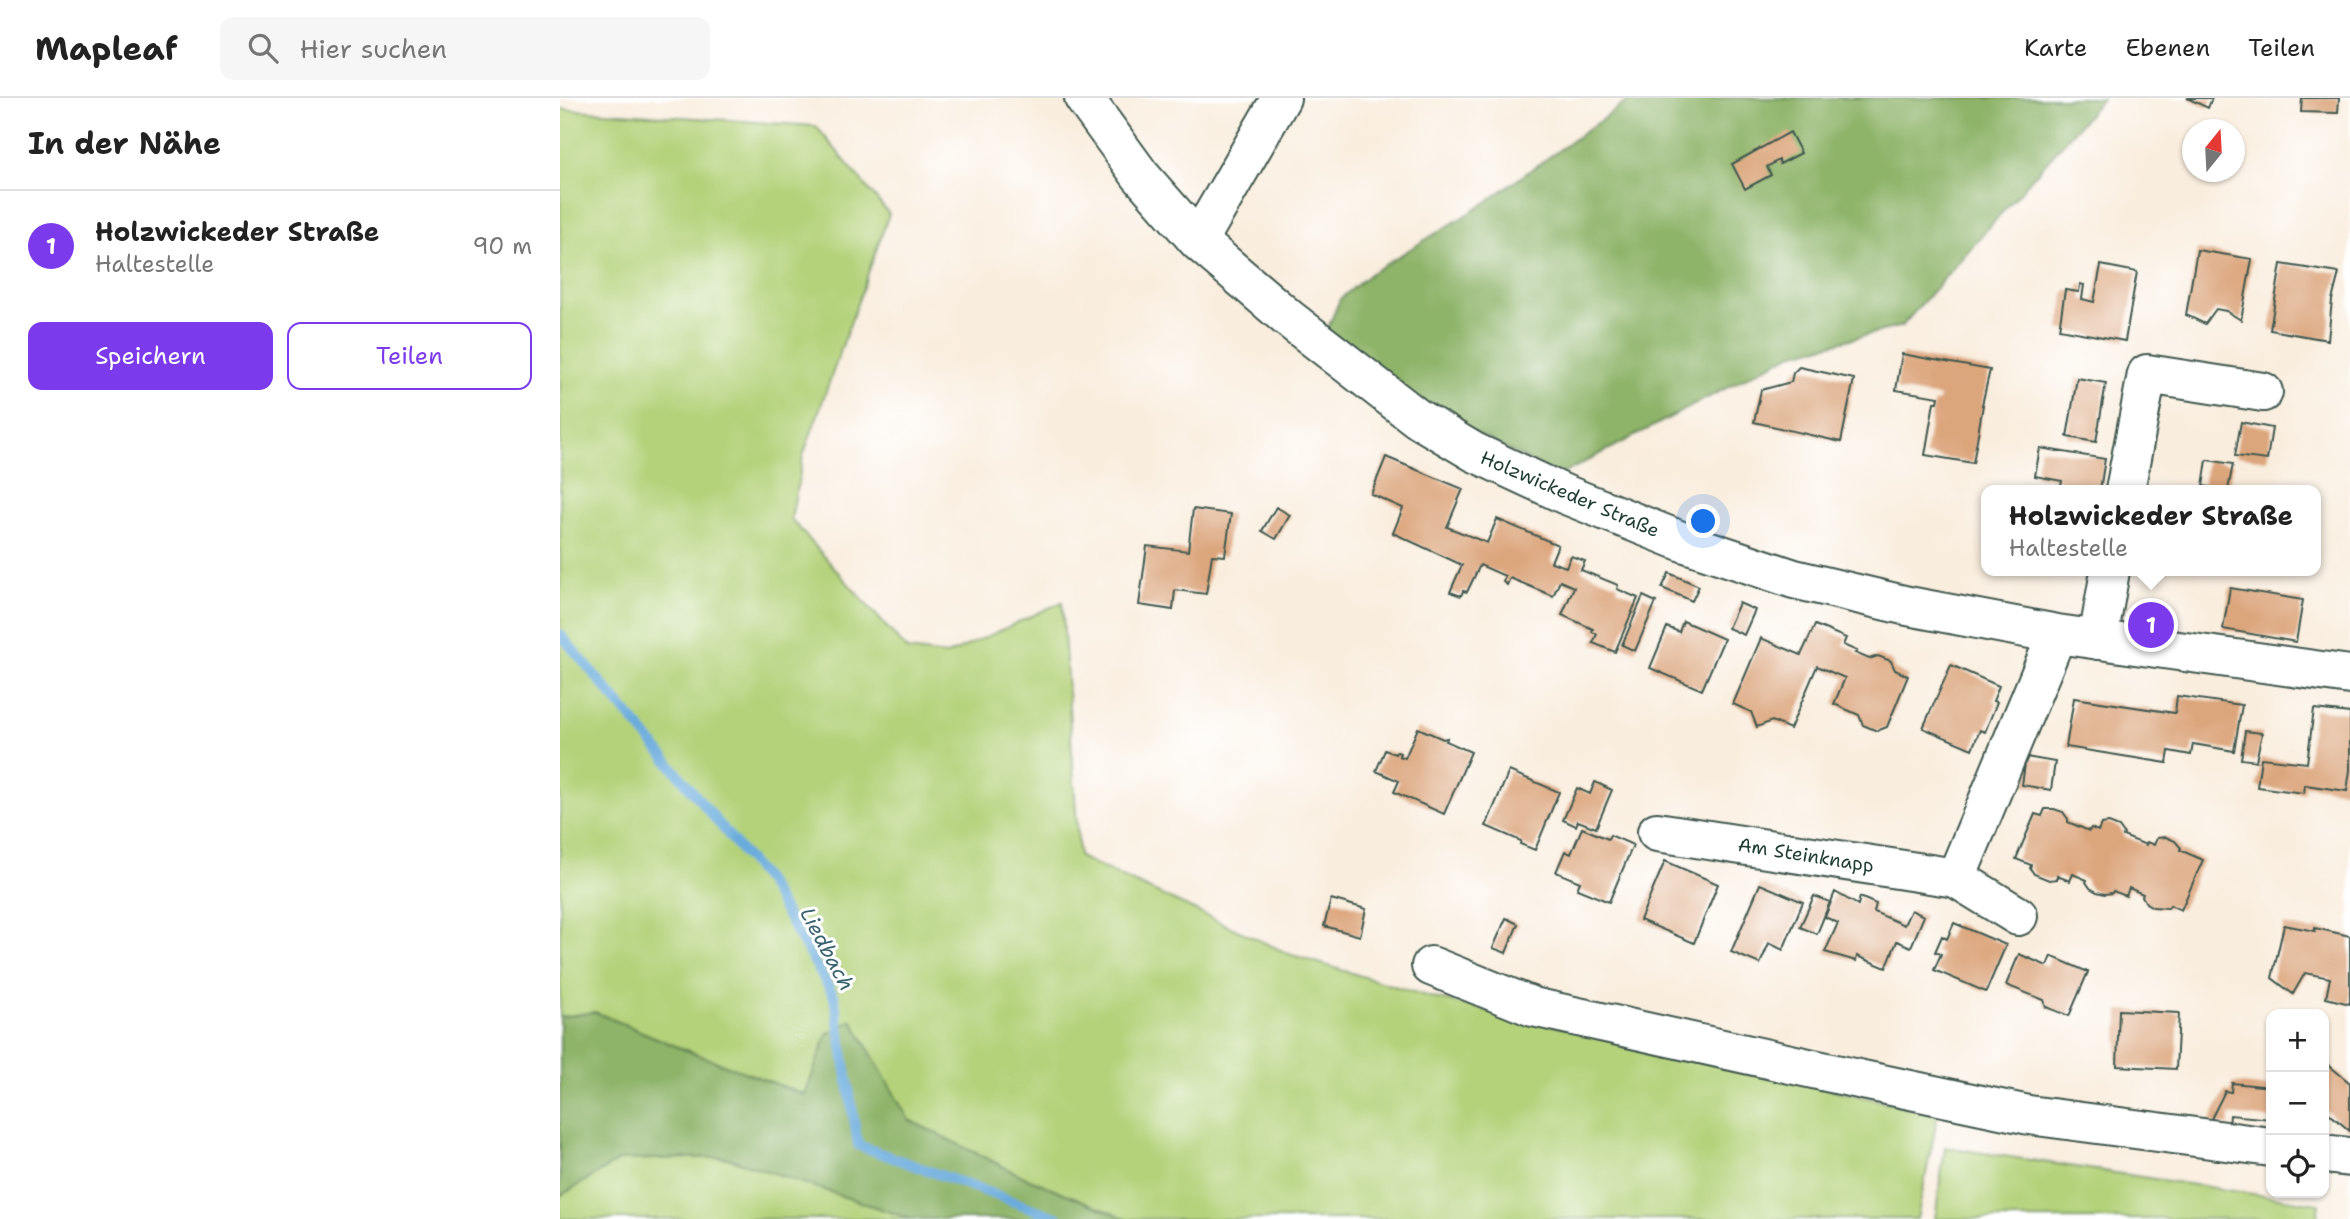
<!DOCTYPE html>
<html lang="de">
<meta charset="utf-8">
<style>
body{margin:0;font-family:"Shantell Sans",sans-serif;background:#f6f6f6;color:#222}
.controls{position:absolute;right:21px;bottom:21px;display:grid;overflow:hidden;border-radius:14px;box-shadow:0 2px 5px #0004}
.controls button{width:63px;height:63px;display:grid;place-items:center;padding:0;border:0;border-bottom:2px solid #e0e0e0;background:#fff;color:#222;font:35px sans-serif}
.compass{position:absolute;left:1622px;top:21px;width:63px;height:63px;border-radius:50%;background:#fff;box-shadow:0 2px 5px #0004;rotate:18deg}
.you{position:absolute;left:1144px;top:424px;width:24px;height:24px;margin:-18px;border:5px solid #fff;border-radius:50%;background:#1a73e8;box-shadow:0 0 0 10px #1a73e833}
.badge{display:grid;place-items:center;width:46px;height:46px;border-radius:50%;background:#7c3aed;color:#fff;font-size:23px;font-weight:700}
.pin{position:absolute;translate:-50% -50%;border:4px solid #fff;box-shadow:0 2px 7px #0006}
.popup{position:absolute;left:1421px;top:387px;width:340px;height:91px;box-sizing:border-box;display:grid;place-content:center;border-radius:14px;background:#fff;filter:drop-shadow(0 2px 5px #0005);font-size:23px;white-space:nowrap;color:#767676}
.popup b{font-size:26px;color:#222}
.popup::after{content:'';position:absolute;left:50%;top:100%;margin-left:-14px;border:14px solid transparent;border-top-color:#fff}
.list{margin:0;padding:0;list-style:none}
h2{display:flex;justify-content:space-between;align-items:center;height:91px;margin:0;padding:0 28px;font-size:30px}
h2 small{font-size:23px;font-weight:400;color:#767676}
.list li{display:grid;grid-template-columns:46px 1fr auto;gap:21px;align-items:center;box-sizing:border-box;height:112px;padding:0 28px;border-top:2px solid #e0e0e0}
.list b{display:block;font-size:26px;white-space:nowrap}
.list p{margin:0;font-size:23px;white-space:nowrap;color:#767676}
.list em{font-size:23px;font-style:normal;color:#767676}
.actions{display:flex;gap:14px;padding:21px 28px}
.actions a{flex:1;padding:16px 0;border:2px solid #7c3aed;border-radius:14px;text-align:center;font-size:24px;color:#7c3aed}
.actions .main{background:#7c3aed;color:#fff}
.icon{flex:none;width:38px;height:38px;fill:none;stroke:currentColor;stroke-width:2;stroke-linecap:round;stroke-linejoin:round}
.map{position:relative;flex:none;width:1790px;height:1121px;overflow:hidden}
header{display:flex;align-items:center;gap:42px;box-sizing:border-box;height:98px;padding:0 35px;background:#fff;border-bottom:2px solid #e0e0e0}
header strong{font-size:33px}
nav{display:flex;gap:38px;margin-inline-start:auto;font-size:24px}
.search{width:490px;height:63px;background:#f6f6f6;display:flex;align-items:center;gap:18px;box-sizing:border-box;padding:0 24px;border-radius:14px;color:#767676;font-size:26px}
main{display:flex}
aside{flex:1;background:#fff}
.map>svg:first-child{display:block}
</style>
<header>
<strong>Mapleaf</strong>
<div class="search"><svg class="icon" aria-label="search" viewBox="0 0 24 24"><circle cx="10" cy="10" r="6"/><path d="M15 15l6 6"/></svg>Hier suchen</div>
<nav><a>Karte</a><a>Ebenen</a><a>Teilen</a></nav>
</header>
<main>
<aside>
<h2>In der Nähe<small></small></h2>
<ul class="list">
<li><span class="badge">1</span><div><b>Holzwickeder Straße</b><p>Haltestelle</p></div><em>90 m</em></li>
</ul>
<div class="actions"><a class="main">Speichern</a><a>Teilen</a></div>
</aside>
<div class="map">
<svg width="1790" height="1121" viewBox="0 0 1790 1121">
<rect width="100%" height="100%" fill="#fff"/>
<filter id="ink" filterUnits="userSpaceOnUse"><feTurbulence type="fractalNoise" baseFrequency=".0143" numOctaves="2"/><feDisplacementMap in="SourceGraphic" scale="14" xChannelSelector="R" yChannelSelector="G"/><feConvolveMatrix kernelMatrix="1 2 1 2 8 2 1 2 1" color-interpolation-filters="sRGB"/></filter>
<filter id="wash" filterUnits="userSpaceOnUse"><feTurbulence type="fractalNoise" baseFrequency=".00686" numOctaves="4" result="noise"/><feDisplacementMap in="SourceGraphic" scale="28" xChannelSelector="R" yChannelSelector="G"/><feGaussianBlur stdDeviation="1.57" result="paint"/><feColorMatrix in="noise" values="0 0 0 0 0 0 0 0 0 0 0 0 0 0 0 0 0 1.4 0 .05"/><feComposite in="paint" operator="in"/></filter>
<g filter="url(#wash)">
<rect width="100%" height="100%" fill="#f9eddd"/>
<path fill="#b3d279" stroke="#698856" stroke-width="2" d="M 0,11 L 256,28 L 329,116 L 243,358 L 231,421 L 347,552 L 387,557 L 502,504 L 519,759 L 729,856 L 870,899 L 1378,1016 L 1357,1121 L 567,1121 L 462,1078 L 348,1022 L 292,922 L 267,936 L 246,997 L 120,950 L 35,914 L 0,919 Z
M 1385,1049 L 1759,1106 L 1757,1121 L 1375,1121 Z
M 165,1059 L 351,1121 L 0,1121 L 0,1098 L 60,1062 Z"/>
<path fill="#8eb469" stroke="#56784e" stroke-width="2" d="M 1072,0 L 1543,0 L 1342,228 L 1231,256 L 998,378 L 857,304 L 767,232 L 780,201 L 811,175 L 919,109 Z
M 35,914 L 120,950 L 245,997 L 267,936 L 292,922 L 349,1022 L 462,1078 L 567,1121 L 351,1121 L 165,1059 L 60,1062 L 0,1098 L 0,919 Z"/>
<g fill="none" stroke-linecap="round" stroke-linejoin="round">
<path stroke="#69abdd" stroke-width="10" d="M 0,536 L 106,661 L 207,784 L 274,898 L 298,1047 L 501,1121"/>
</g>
<g id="blocks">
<path fill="#dca67d" d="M 1627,0 L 1652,0 L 1648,10 Z
M 1742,0 L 1779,0 L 1778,15 L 1741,14 Z
M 1230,34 L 1241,55 L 1220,66 L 1219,62 L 1207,69 L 1211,77 L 1185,91 L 1172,66 Z
M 1637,152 L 1692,161 L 1681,222 L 1666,213 L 1656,211 L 1645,226 L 1626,217 Z
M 1721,166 L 1779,175 L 1772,202 L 1768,242 L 1710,232 Z
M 1541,167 L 1577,174 L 1565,243 L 1499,231 L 1505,192 L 1519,194 L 1520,186 L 1524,187 L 1522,201 L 1534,204 Z
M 1342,256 L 1430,272 L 1422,307 L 1423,307 L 1413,365 L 1365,357 L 1374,304 L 1378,304 L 1379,299 L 1336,292 Z
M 1239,269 L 1294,281 L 1281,344 L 1194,324 L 1201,292 L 1231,284 L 1233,275 Z
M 1517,280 L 1546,285 L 1536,344 L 1507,339 Z
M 1681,324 L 1712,330 L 1707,362 L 1675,358 Z
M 1480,350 L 1545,361 L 1540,392 L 1500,392 L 1502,383 L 1475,378 Z
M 826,359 L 903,391 L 887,429 L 927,445 L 937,421 L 998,447 L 991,464 L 1006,469 L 1011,458 L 1025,463 L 1021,472 L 1058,487 L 1057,491 L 1078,500 L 1055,554 L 1033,545 L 1037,536 L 1032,534 L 1033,531 L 1002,517 L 1014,489 L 1000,483 L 993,498 L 950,480 L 947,487 L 943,484 L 945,478 L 920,467 L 907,494 L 903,493 L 901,498 L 890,494 L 902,467 L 833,435 L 843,410 L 811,396 Z
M 1647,362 L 1673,366 L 1668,392 L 1643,388 Z
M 716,409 L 730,417 L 716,441 L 702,433 Z
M 633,411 L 671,416 L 665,458 L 652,457 L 646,496 L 615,492 L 613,512 L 579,507 L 587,448 L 628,453 Z
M 1109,475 L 1139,488 L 1132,503 L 1102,490 Z
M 1670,490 L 1743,502 L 1736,544 L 1663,531 Z
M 1083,498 L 1096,504 L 1075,553 L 1062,547 Z
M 1179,505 L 1195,512 L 1184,537 L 1168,530 Z
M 1123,523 L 1164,541 L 1142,592 L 1090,570 L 1107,529 L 1119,534 Z
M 1255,527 L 1286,540 L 1283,547 L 1297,553 L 1295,555 L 1309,561 L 1318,558 L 1331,563 L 1335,572 L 1348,578 L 1327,629 L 1317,633 L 1303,627 L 1299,617 L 1274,606 L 1285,580 L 1257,568 L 1230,631 L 1212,623 L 1197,629 L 1191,614 L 1173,606 L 1201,540 L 1241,557 Z
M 1391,567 L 1439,588 L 1433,603 L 1437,604 L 1425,634 L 1420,632 L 1412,651 L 1363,630 Z
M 1617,598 L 1682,607 L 1674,653 L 1633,646 L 1631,657 L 1609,653 L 1607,665 L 1506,649 L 1514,600 L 1615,615 Z
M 1754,611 L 1790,615 L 1790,672 L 1787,693 L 1745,687 L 1744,695 L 1697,689 L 1701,660 L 1747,665 Z
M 858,630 L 883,641 L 887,640 L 886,643 L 911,654 L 884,716 L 834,694 L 839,683 L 816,673 L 825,652 L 835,656 L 836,654 L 840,655 L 839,658 L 845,660 Z
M 1685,633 L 1702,635 L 1696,663 L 1681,661 Z
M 1466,659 L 1495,664 L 1491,692 L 1462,687 Z
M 949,673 L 999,694 L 975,752 L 960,746 L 961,743 L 926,728 Z
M 1035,684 L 1052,692 L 1036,730 L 1018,723 L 1016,728 L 1003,722 L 1017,690 L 1030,696 Z
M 1485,711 L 1494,711 L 1503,714 L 1508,721 L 1508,724 L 1529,733 L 1531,730 L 1538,733 L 1541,726 L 1549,725 L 1559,729 L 1564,736 L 1563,738 L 1586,747 L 1587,744 L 1594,747 L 1597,740 L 1606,739 L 1615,743 L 1621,750 L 1620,752 L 1643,762 L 1621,812 L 1610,807 L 1608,810 L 1593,809 L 1586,805 L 1582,798 L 1583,796 L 1569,790 L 1566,798 L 1553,793 L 1552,795 L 1545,796 L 1537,794 L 1530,790 L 1526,784 L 1527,782 L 1513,776 L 1510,783 L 1497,778 L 1497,781 L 1489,782 L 1474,776 L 1470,770 L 1471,767 L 1456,761 L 1475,716 L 1482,718 Z
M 1022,730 L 1048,741 L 1050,737 L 1073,747 L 1049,804 L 1017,791 L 1020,784 L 996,774 L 1005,753 L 1011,756 Z
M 1105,763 L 1158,786 L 1134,845 L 1080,822 Z
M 1200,786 L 1243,804 L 1223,852 L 1209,845 L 1200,866 L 1171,854 Z
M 1275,794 L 1298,807 L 1300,799 L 1316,806 L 1314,814 L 1344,827 L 1351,812 L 1364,818 L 1351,849 L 1337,843 L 1326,870 L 1297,858 L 1296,863 L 1265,854 L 1278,825 L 1265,819 Z
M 1254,798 L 1270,804 L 1257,836 L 1240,829 Z
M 771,801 L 806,811 L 800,838 L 764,828 Z
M 946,820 L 958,826 L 946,855 L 933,850 Z
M 1394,825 L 1446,847 L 1426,894 L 1374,872 L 1381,856 L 1375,854 L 1382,838 L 1387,841 Z
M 1724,827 L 1755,833 L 1755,830 L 1790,838 L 1790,906 L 1766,900 L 1770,880 L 1745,875 L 1733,896 L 1712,880 Z
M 1459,856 L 1487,868 L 1491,858 L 1528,874 L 1509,918 L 1486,909 L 1484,902 L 1446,887 Z
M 1559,912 L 1619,915 L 1616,971 L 1557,968 Z
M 1766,965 L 1790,985 L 1790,1033 L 1764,1011 L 1764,969 Z
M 1672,985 L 1711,989 L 1711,1021 L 1670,1017 L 1669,1027 L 1649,1025 L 1665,993 L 1671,994 Z"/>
</g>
</g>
<g filter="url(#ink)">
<use href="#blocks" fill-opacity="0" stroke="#40574d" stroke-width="2"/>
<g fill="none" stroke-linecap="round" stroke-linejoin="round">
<g stroke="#40574d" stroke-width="42">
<path id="minor" d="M 524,0 L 580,77 L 638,143 L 728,220 L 857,320 L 914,354 L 1004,396 L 1126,445 L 1234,481 L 1348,508 L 1497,536 L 1790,577
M 638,143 L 721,0
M 1565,392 L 1587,276 L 1703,294
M 1538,542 L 1550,473
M 1097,734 L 1396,780 L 1497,536
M 1396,780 L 1458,818
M 871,868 L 973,909 L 1303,982 L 1469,1017 L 1711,1049
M 1764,1056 L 1790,1059"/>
</g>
<use href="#minor" stroke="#fff" stroke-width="38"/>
</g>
</g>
<g text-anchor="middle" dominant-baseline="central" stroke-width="6" stroke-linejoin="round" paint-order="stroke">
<g font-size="19" fill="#1f3d34" stroke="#fff">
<text transform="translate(1010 396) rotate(23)">Holzwickeder Straße</text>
<text transform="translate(1246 757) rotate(9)">Am Steinknapp</text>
</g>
<g font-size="21" font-style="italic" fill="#39646f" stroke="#fff">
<text transform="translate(267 851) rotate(62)">Liedbach</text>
</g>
</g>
</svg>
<div class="controls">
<button>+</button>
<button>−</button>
<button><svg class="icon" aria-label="locate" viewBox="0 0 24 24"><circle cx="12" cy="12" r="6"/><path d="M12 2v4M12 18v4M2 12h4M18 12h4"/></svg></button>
</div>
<svg class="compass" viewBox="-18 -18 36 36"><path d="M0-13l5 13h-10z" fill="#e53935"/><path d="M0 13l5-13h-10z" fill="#767676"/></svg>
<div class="you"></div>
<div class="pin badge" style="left:1591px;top:527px">1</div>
<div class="popup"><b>Holzwickeder Straße</b>Haltestelle</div>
</div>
</main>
